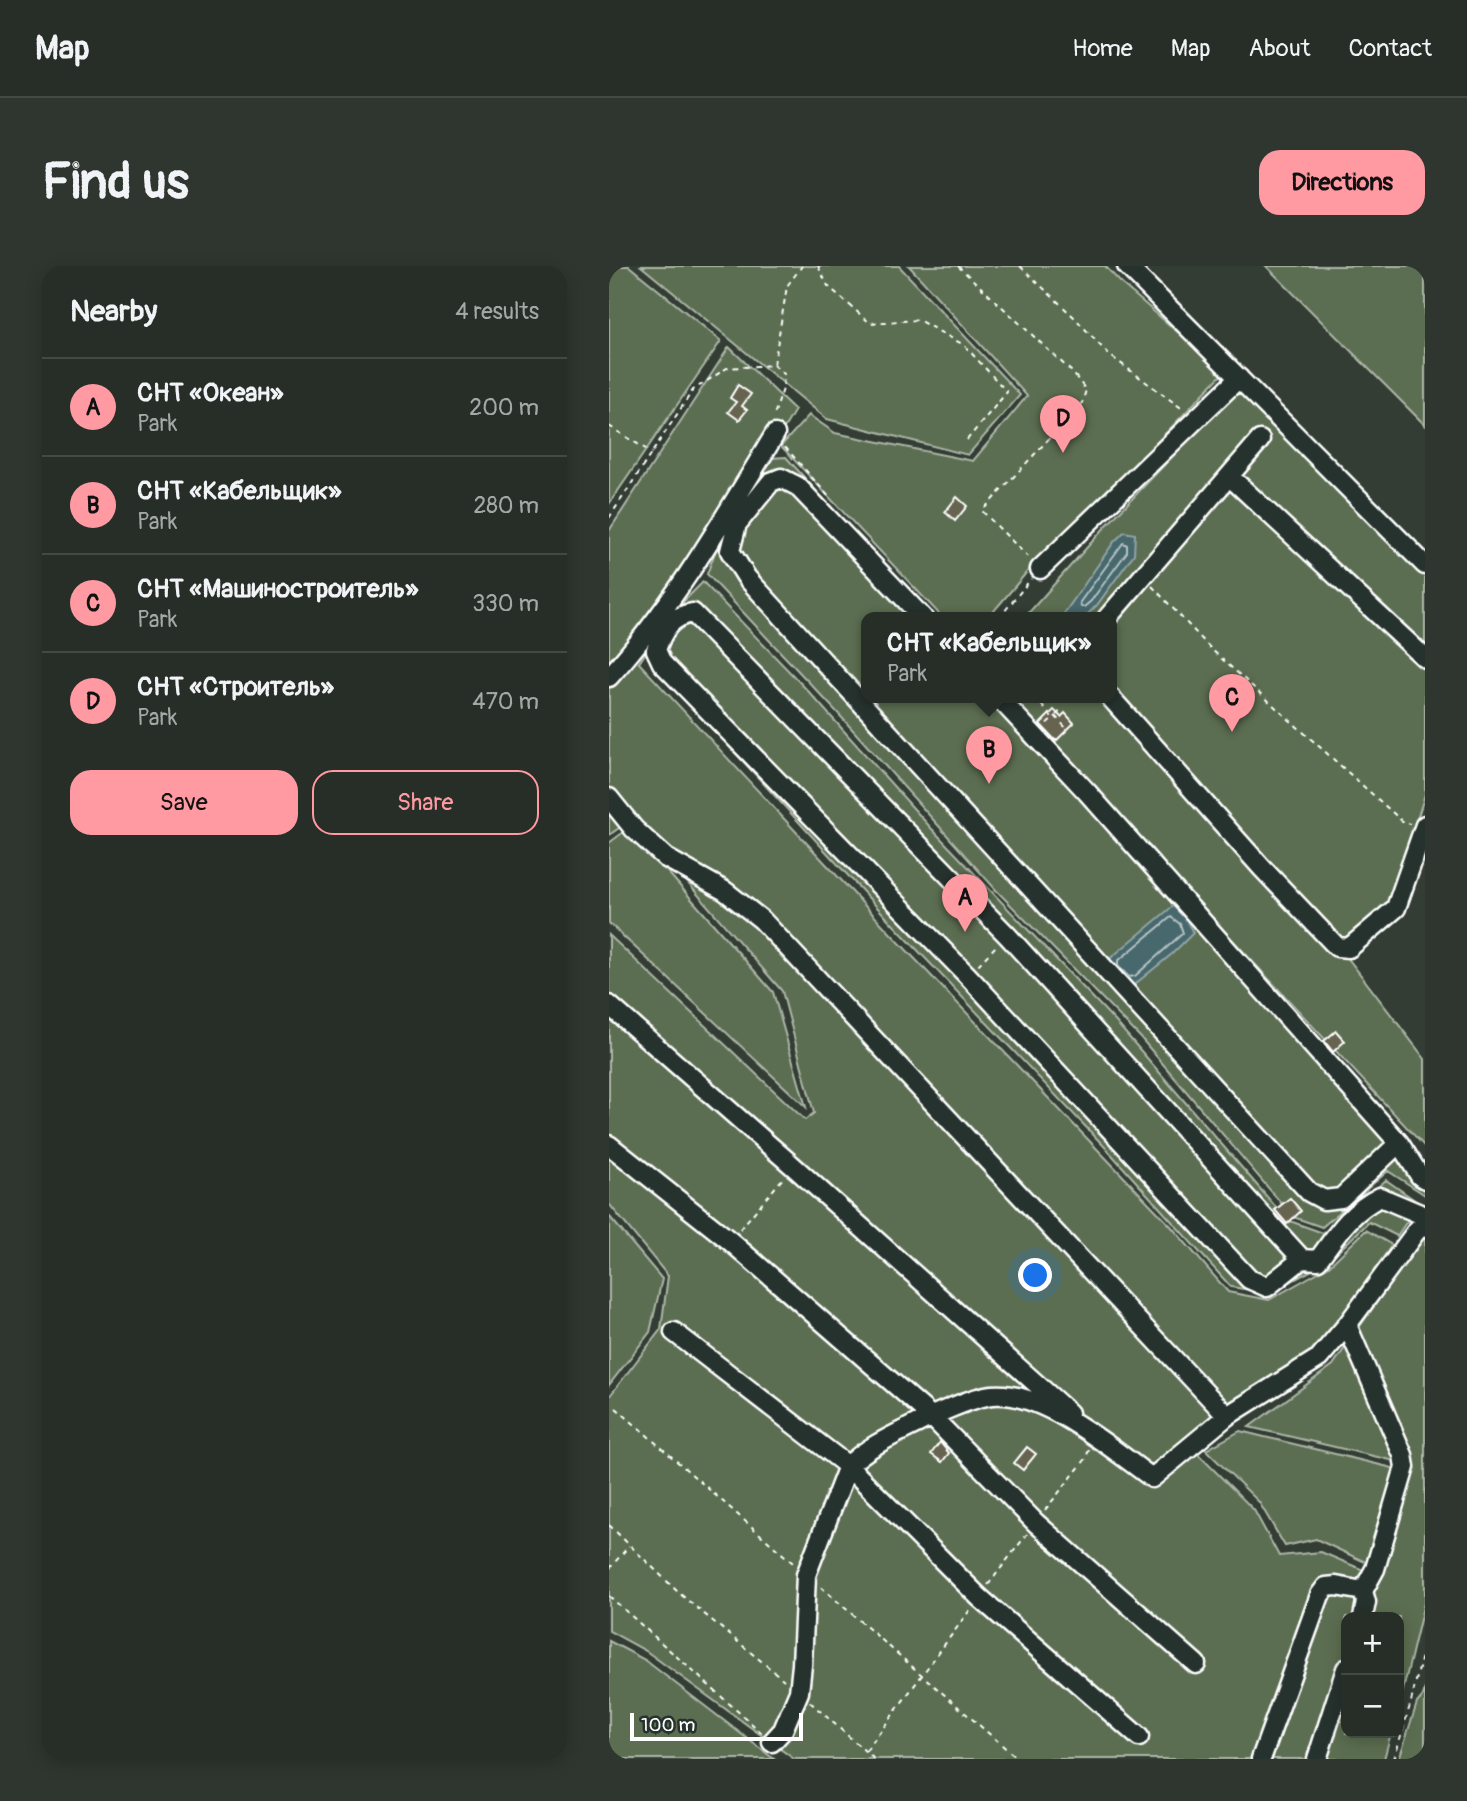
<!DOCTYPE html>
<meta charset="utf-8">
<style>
body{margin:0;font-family:Pangolin,sans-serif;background:#2e362f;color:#f1f3f6}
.controls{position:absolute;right:21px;bottom:21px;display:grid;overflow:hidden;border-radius:14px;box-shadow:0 4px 18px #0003}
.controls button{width:63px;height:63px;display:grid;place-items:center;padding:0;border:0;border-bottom:2px solid #424a44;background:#262e27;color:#f1f3f6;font:35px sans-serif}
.scale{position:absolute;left:21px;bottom:18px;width:173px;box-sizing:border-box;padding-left:7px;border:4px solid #fff;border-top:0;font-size:19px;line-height:24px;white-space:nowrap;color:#fff;-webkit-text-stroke:5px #26332d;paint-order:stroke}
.you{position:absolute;left:427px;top:1010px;width:24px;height:24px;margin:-18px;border:5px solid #fff;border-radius:50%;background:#1a73e8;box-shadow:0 0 0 10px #1a73e833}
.badge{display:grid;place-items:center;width:46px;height:46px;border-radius:50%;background:#ff9aa2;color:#111;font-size:23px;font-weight:700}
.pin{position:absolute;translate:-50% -58px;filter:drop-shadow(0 2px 4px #0008)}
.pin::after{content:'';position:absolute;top:37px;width:24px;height:21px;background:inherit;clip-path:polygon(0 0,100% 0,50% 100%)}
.popup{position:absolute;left:252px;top:346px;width:256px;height:91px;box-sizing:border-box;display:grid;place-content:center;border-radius:14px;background:#262e27;filter:drop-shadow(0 2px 5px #0005);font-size:23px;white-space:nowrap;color:#a4a8a7}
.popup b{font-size:26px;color:#f1f3f6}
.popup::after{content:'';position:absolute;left:50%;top:100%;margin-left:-14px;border:14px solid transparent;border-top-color:#262e27}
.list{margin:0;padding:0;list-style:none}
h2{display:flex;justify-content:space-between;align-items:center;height:91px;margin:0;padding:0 28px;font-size:30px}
h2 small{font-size:23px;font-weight:400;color:#a4a8a7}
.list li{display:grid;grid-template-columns:46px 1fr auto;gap:21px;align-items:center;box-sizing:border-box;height:98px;padding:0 28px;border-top:2px solid #424a44}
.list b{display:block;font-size:26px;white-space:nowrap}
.list p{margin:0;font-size:23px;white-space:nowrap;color:#a4a8a7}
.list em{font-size:23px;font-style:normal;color:#a4a8a7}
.actions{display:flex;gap:14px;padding:21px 28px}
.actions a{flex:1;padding:16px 0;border:2px solid #ff9aa2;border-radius:21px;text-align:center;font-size:24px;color:#ff9aa2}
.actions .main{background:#ff9aa2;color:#111}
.map{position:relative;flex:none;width:816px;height:1493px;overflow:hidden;border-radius:21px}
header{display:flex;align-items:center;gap:42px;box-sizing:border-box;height:98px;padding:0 35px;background:#262e27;border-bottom:2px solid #424a44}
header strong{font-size:33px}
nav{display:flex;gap:38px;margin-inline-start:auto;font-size:24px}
.intro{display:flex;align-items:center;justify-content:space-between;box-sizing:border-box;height:168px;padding:0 42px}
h1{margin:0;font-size:49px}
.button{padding:18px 32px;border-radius:21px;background:#ff9aa2;color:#111;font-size:24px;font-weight:700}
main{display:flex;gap:42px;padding:0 42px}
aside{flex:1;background:#262e27;border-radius:21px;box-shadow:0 4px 18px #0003}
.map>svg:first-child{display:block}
</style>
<header>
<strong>Map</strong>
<nav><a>Home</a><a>Map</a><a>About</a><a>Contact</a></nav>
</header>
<div class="intro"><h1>Find us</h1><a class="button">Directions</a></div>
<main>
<aside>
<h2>Nearby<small>4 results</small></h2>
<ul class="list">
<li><span class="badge">A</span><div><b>СНТ «Океан»</b><p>Park</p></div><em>200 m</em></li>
<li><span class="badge">B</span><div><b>СНТ «Кабельщик»</b><p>Park</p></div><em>280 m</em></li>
<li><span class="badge">C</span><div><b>СНТ «Машиностроитель»</b><p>Park</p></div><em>330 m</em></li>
<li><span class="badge">D</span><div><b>СНТ «Строитель»</b><p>Park</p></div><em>470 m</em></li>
</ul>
<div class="actions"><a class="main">Save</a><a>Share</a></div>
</aside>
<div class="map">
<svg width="816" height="1493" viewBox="0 0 816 1493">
<rect width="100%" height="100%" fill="#333d34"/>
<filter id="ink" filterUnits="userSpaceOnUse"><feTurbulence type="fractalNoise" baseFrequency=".0143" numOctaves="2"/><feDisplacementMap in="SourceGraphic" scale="14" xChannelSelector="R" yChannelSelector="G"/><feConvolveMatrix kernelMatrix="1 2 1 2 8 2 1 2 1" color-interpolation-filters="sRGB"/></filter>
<g filter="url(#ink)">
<path fill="#5b6e51" stroke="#adb6a8" stroke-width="2" d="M 0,0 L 20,0 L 112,75 L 0,238 Z
M 32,0 L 290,0 L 411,129 L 359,189 L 218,153 Z
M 300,0 L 496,0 L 513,18 L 615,106 L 519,207 L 434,287 L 379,352 L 334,352 L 172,180 L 200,149 L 226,167 L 364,195 L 418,130 Z
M 657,0 L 816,0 L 816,159 Z
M 120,81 L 186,144 L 85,312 L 30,397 L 286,672 L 561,959 L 619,1026 L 660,1034 L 720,1000 L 757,964 L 783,979 L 710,1082 L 579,1178 L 645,1244 L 670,1290 L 712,1286 L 773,1312 L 803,1199 L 640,1161 L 724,1099 L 813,971 L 816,974 L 816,1333 L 790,1441 L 790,1351 L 737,1351 L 737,1467 L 782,1467 L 775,1493 L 185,1493 L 37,1385 L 0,1365 L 0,1131 L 52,1063 L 59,1010 L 0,938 L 0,669 L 196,854 L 205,847 L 173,725 L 23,553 L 0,569 L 0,265 Z
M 635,120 L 816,308 L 816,528 L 782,637 L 728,678 L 816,793 L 816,881 L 399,432 L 502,432 L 502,352 L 415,352 L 497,260 L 623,128 Z
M 177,191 L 321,352 L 258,352 L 258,432 L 395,432 L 781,873 L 816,901 L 816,929 L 779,905 L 713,961 L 684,951 L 531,771 L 388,625 L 226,444 L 98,308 L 107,284 L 162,192 Z
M 94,316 L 200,426 L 322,562 L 506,755 L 678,954 L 714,967 L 777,914 L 810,937 L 788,970 L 760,956 L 718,996 L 661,1027 L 622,1021 L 494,879 L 279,653 L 39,392 L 76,334 Z
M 20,562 L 164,726 L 197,841 L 0,657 L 0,577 Z
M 0,950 L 53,1013 L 41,1066 L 0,1119 Z
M 631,1165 L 796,1205 L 767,1301 L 707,1273 L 676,1280 L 650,1236 L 597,1184 Z
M 0,1375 L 36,1394 L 165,1493 L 0,1493 Z
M 816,1422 L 816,1493 L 790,1493 L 808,1437 L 814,1430 Z"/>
<path fill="#47686d" stroke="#91a4a7" stroke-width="2" d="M 515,266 L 526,268 L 525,288 L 488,339 L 475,352 L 452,352 L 505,276 Z
M 564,640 L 577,653 L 584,667 L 563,688 L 521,722 L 498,695 Z"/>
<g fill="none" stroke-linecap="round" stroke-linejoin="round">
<path stroke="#b5c3c5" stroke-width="2" d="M 514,277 L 518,279 L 518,286 L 482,335 L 475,341 L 472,341 L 471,336 Z
M 562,651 L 571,658 L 574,667 L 526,710 L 520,711 L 509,700 L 509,695 Z"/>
</g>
<path fill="#66634f" stroke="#fff" stroke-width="2" d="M 129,119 L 142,128 L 133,140 L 138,144 L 130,154 L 119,146 L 127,136 L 121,132 Z
M 348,231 L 358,240 L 346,255 L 336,246 Z
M 445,444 L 452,451 L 456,447 L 465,457 L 447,475 L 431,458 Z
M 727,765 L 736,775 L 724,786 L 715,775 Z
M 681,932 L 692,945 L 678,958 L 666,944 Z
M 331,1176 L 340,1187 L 333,1196 L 322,1188 Z
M 418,1181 L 427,1188 L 414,1204 L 405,1197 Z"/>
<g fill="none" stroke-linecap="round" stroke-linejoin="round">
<g stroke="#fff" stroke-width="23">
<path id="minor" d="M 518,0 L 816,299
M 620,210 L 816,392
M 431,303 L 630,112
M 314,352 L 188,220 L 172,212 L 162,216 L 128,258 L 121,285 L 138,312 L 700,926 L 715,934 L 732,932 L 790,877
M 498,352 L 651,174
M 0,411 C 66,338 115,252 166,168
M 390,432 L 478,526 L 790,877 L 811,910 L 816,913
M 502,432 L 653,602 L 728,681 L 740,682 L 787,642 L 816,559
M 0,532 L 25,563 L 57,592 L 116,625 L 153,654 L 618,1150
M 0,739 L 184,900 L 460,1147
M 0,879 L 121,975 L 322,1150 L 427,1257 L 587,1398
M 693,993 L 658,1021 L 640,1013 L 359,710 L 53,397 L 47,384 C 54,364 62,350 84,347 L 399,670 L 693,993 L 709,994 C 728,968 741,946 771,931 L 816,950
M 738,1059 L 794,1189 L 796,1201 L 766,1303 L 754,1325 L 757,1336 L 754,1351
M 65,1066 L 239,1200 L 370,1331 L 530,1471
M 163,1476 L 174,1464 L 190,1426 L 193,1399 L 197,1309 L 239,1200 C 258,1181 283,1170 307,1158 C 324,1149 364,1131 383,1129 C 434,1124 503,1183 543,1212 L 618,1150 L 710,1092 L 738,1059 L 809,963 L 816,961
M 652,1493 L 711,1329 L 717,1321 L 727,1320 L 754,1325
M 708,1493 L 737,1403"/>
</g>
<path stroke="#fff" stroke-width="2" stroke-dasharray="5 5" stroke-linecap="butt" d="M 209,0 L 219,20 L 261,57 L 309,54 L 355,79 L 398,126 L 357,175
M 349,0 L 463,106 L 477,124 L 473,137 L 373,245 L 419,291
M 411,0 L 466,52 L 499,88 L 575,144
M 165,98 L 178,20 L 193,0
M 0,160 L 43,187
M 176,181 L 221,232
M 0,252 L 84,124 L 118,102 L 165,99 L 175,108 L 174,123 L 164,152
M 543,320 L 603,384 L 793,555 L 801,558
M 390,352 L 422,313
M 426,432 L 444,452 L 435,460
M 447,449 L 453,444
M 446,450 L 459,464
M 369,699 L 387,680
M 131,963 L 175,911
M 7,1142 L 184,1297
M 436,1244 L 476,1194 L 480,1184
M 0,1259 L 70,1327 L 175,1414
M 0,1303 L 20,1280
M 379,1319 L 418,1268
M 212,1321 L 409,1493
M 0,1330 L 153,1467
M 201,1436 L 265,1493
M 257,1485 L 361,1344
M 785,1493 L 802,1436 L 816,1377"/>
<use href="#minor" stroke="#26332d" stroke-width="18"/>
</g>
</g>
</svg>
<div class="controls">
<button>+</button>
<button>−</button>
</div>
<div class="scale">100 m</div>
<div class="you"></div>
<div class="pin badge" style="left:356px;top:666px">A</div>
<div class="pin badge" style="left:380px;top:518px">B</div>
<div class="popup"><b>СНТ «Кабельщик»</b>Park</div>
<div class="pin badge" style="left:623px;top:466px">C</div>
<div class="pin badge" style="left:454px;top:187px">D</div>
</div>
</main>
